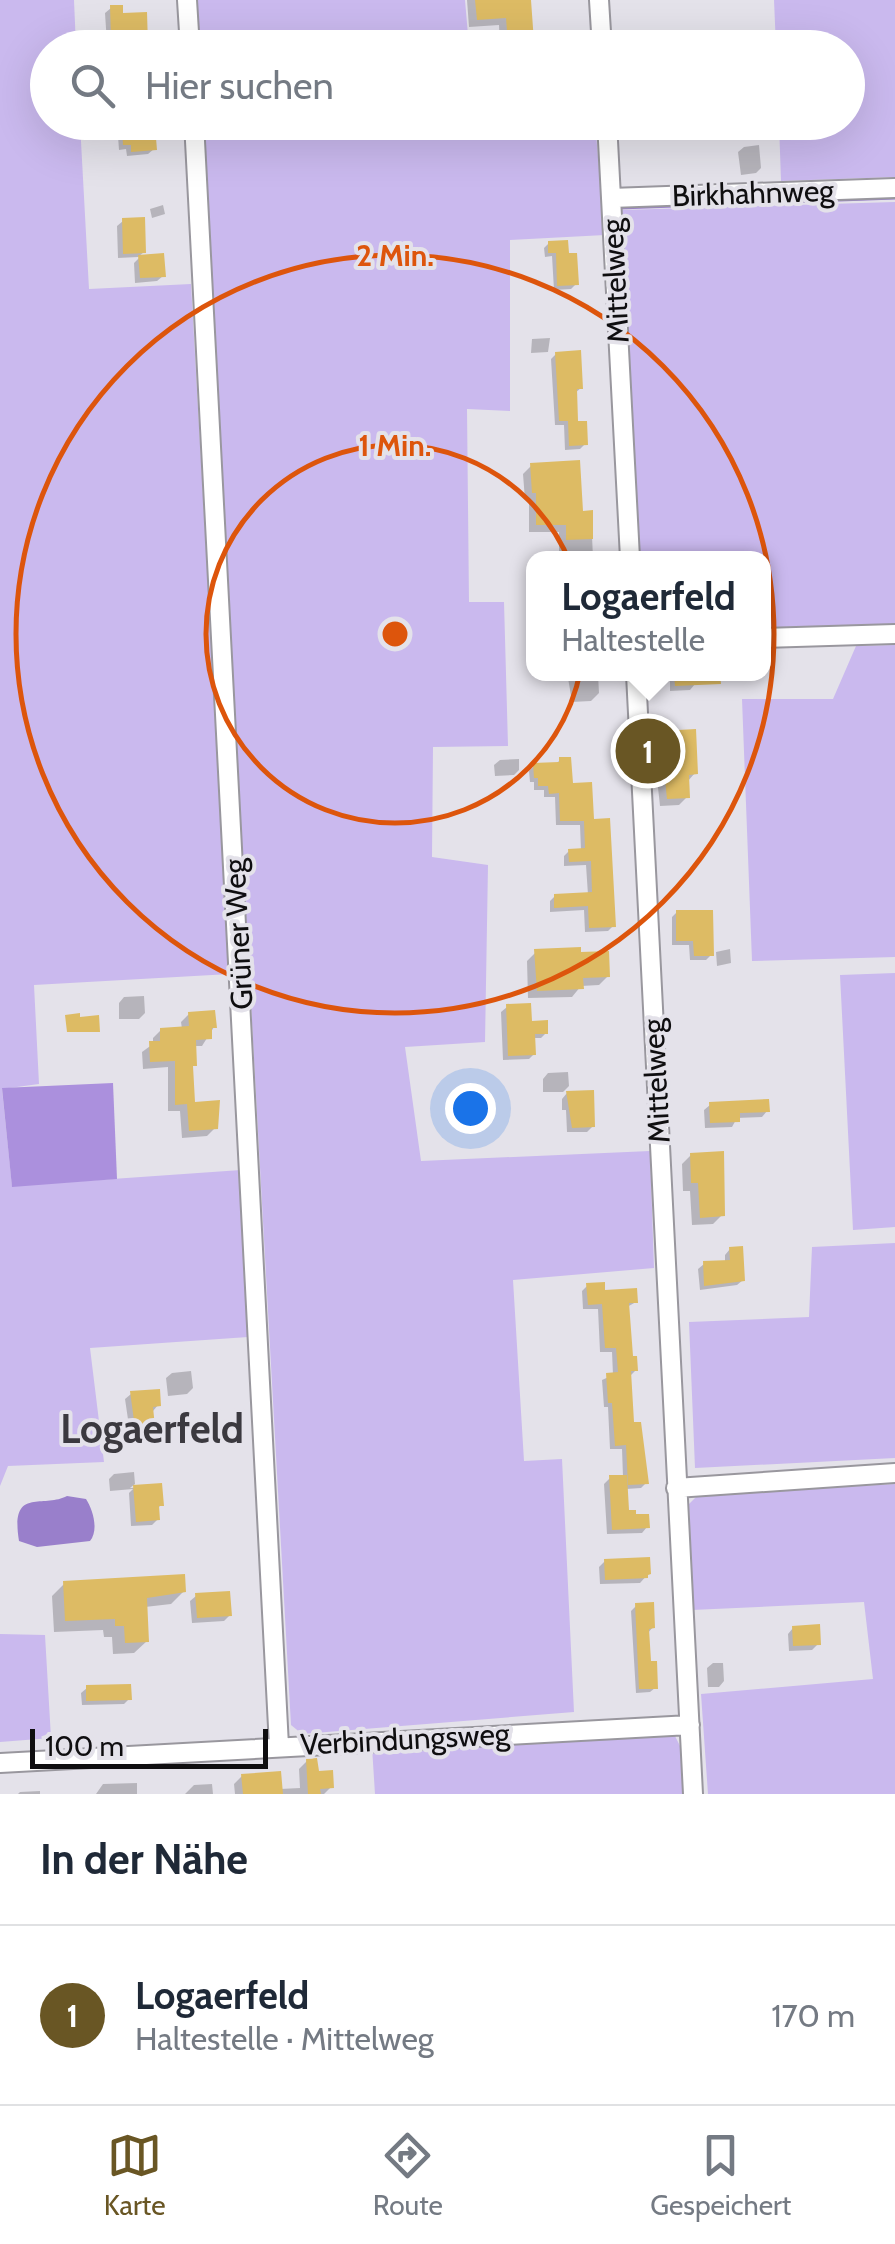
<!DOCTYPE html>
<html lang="de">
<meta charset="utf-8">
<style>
body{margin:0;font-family:Cabin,sans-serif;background:#f6f6f7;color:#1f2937}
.scale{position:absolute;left:30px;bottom:25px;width:238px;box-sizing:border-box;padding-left:10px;border:5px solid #0f0e10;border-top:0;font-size:28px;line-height:35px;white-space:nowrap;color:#0f0e10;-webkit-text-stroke:8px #e4e2ea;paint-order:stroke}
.you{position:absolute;left:470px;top:1108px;width:35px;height:35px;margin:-25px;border:8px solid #fff;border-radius:50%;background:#1a73e8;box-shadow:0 0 0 15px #1a73e833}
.badge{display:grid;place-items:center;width:65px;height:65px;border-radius:50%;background:#695624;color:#fff;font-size:32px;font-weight:700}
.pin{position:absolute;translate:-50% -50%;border:5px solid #fff;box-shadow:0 2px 10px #0006}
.popup{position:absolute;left:526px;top:551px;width:245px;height:130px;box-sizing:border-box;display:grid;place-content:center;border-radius:20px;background:#fff;filter:drop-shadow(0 2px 8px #0005);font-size:32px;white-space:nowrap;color:#747a83}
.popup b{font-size:38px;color:#1f2937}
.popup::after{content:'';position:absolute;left:50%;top:100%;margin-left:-20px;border:20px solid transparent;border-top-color:#fff}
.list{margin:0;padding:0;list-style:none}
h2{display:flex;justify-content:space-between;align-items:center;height:130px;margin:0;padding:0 40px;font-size:42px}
h2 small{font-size:32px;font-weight:400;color:#747a83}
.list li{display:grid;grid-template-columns:65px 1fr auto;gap:30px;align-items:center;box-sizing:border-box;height:180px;padding:0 40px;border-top:2px solid #e0e1e3}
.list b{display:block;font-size:38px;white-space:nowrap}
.list p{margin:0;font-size:32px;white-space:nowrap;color:#747a83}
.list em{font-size:32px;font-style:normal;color:#747a83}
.icon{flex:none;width:55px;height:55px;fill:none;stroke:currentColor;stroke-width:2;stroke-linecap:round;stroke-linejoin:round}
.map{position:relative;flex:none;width:895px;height:1794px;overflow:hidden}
.search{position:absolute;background:#fff;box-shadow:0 10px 40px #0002;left:30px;right:30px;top:30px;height:110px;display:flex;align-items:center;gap:25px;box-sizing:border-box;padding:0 35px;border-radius:55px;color:#747a83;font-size:38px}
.sheet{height:310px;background:#fff}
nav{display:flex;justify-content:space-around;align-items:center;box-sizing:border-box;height:140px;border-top:2px solid #e0e1e3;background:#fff;font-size:28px;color:#747a83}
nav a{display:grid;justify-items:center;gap:5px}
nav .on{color:#695624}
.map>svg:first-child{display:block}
</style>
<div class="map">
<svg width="895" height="1794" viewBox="0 0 895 1794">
<rect width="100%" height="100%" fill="#e4e2ea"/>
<path fill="#cab9ee" d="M 0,0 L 74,0 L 76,47 L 48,48 L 48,122 L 80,123 L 89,289 L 191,284 L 230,974 L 34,985 L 39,1084 L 2,1089 L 12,1186 L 241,1170 L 248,1337 L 90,1348 L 104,1462 L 8,1466 L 0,1486 Z
M 195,0 L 465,0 L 469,47 L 198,47 Z
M 774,0 L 895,0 L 895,177 L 781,181 L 779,123 L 848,122 L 848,48 L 776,47 Z
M 202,123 L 595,123 L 605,235 L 510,240 L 510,411 L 467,409 L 469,602 L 504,602 L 508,746 L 433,747 L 432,857 L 488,865 L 485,1042 L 405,1047 L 421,1161 L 650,1151 L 654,1268 L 513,1280 L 524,1461 L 562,1459 L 574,1712 L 302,1734 L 291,1725 Z
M 895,202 L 895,625 L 763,629 L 763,558 L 637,558 L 622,210 Z
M 895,645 L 895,957 L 752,961 L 742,699 L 833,699 L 856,646 Z
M 895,973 L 895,1227 L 853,1230 L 840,975 Z
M 895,1243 L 895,1458 L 695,1468 L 689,1322 L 809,1317 L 812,1247 Z
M 895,1484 L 895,1794 L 708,1794 L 701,1694 L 873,1679 L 864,1602 L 692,1610 L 689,1504 L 698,1495 Z
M 0,1634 L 45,1635 L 51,1738 L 0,1742 Z
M 675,1736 L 682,1750 L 684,1794 L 375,1794 L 372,1747 Z"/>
<path fill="#ab90dd" d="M 113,1083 L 117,1179 L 12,1187 L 2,1088 Z"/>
<path fill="#997fcb" d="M 67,1496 L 86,1499 C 93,1510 99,1530 90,1541 L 37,1547 L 19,1541 C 10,1486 42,1509 67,1496 Z"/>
<path fill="#0003" d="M 467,0 L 528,0 L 530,48 L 500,48 L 499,25 L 469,27 Z
M 111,8 L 121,16 L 144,15 L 145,48 L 113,48 L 113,43 L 107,44 L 105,13 Z
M 642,122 L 672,122 L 672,123 L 666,129 L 643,131 Z
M 123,130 L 154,149 L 148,154 L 127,156 L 126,149 L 119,150 L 118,136 Z
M 759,145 L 761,168 L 756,173 L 741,175 L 738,152 L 744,147 Z
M 163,205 L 165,214 L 152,218 L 150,209 Z
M 123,221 L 144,252 L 138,257 L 118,258 L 117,226 Z
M 549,243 L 566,243 L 576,284 L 571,289 L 554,290 L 552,256 L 545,257 L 544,248 Z
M 139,258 L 163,276 L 157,281 L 135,283 L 134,263 Z
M 550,338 L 548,352 L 531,353 L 532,339 Z
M 556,354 L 581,388 L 575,393 L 575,420 L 585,444 L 580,449 L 565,450 L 564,425 L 555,425 L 551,359 Z
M 531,466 L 581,513 L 591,513 L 593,558 L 559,558 L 559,532 L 529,532 L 529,500 L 525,500 L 523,474 Z
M 549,674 L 598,674 L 599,693 L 591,701 L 572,702 L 568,678 L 549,678 Z
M 675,674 L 695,674 L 695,684 L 690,690 L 670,691 L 670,680 Z
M 661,733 L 695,773 L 687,782 L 687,797 L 679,805 L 660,806 L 653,741 Z
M 519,759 L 519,770 L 514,775 L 495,776 L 494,765 L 500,760 Z
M 560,760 L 570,785 L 591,821 L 613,926 L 608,931 L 585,932 L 584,910 L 550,912 L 550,901 L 555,896 L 588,895 L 586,865 L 564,866 L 564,856 L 569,851 L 581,851 L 580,825 L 556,825 L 555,797 L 544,797 L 544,790 L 534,790 L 534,782 L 530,782 L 529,771 L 534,766 L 555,765 Z
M 677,912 L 711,955 L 706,960 L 690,960 L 689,945 L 672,945 L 672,917 Z
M 730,949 L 731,963 L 717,966 L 716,952 Z
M 536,952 L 579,955 L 608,976 L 599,985 L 581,986 L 572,997 L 528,998 L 527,961 Z
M 144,996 L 145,1013 L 139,1019 L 119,1019 L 119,1003 L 124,997 Z
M 507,1007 L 546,1033 L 541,1038 L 533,1038 L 534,1054 L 529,1059 L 503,1060 L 501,1012 Z
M 189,1014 L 214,1027 L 202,1046 L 194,1046 L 190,1069 L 193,1105 L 215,1128 L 207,1136 L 182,1138 L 180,1111 L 168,1111 L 168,1067 L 143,1069 L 142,1052 L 153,1044 L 153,1038 L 161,1030 L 182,1029 L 181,1022 Z
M 568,1072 L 569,1086 L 563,1092 L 543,1092 L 543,1079 L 548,1073 Z
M 567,1093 L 593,1126 L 587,1132 L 567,1132 L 566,1110 L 562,1110 L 562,1099 Z
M 710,1105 L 767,1111 L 762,1117 L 737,1118 L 732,1127 L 705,1128 L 704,1110 Z
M 691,1155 L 722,1215 L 713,1224 L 692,1225 L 690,1191 L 683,1191 L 682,1164 Z
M 730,1249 L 743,1280 L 737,1285 L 700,1290 L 698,1269 L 704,1264 L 725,1263 L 725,1255 Z
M 587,1286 L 636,1302 L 627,1307 L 631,1359 L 636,1370 L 631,1375 L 631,1425 L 646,1483 L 641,1488 L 626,1489 L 627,1512 L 647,1527 L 642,1533 L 607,1534 L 604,1484 L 610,1478 L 623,1477 L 622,1449 L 610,1449 L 608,1407 L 604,1407 L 602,1380 L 613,1375 L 612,1352 L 600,1352 L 598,1309 L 583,1309 L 582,1291 Z
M 191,1371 L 193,1388 L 187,1394 L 168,1396 L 166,1378 L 172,1373 Z
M 131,1394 L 158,1405 L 153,1411 L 152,1426 L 146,1432 L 130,1433 L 125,1399 Z
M 134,1472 L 135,1484 L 130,1488 L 160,1486 L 161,1505 L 157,1509 L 158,1519 L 152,1525 L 131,1526 L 129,1493 L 133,1489 L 110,1491 L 109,1479 L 114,1474 Z
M 605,1561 L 649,1573 L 640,1583 L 600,1584 L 599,1567 Z
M 64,1584 L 184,1591 L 171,1604 L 145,1607 L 147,1641 L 134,1653 L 113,1654 L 112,1637 L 104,1637 L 103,1630 L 54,1632 L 52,1596 Z
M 196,1596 L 230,1615 L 224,1621 L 192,1623 L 190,1601 Z
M 636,1606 L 653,1627 L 647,1634 L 649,1664 L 655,1688 L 650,1692 L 636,1693 L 631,1611 Z
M 793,1628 L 818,1644 L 812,1650 L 789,1651 L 788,1634 Z
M 713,1663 L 723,1663 L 724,1681 L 719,1687 L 708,1687 L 707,1668 Z
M 87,1688 L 129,1699 L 124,1704 L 82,1705 L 81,1693 Z
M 307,1761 L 331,1787 L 324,1794 L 235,1794 L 234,1784 L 242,1776 L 280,1789 L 300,1788 L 299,1769 Z
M 137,1783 L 137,1794 L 96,1794 L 103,1784 Z
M 212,1784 L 213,1794 L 185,1794 L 194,1785 Z
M 40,1791 L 40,1794 L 18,1794 L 20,1792 Z"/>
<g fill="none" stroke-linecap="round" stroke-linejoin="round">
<path stroke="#997fcb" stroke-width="5" d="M 619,207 L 895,197"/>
</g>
<path fill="#ddbb64" d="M 475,0 L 531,0 L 534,42 L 508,44 L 506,18 L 477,20 Z
M 110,5 L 123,5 L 123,13 L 147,12 L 148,45 L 118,47 L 117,39 L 111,39 Z
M 155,126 L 157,150 L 131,152 L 131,145 L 123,145 L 122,128 Z
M 145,217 L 146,253 L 123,254 L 122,218 Z
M 568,240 L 569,253 L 577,253 L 579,285 L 557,286 L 556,253 L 548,253 L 548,241 Z
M 164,253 L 166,277 L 140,278 L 138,255 Z
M 581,350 L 583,389 L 577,389 L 578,421 L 569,421 L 587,421 L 588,445 L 569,446 L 568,421 L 559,421 L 555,352 Z
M 580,460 L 583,511 L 593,510 L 593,539 L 566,540 L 566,525 L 536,525 L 536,493 L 532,493 L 530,463 Z
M 674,674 L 720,674 L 721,684 L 675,686 Z
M 696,729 L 698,774 L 689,775 L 690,798 L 667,799 L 660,731 Z
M 559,757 L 571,757 L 573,783 L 592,782 L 594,819 L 610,818 L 616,927 L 589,928 L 588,906 L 554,908 L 554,894 L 592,892 L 591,861 L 569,862 L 568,849 L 585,848 L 584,821 L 560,821 L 559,793 L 549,794 L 548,786 L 538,786 L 538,778 L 534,778 L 533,763 L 559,762 Z
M 676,910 L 713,910 L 714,956 L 694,956 L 693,941 L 676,941 Z
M 581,947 L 581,952 L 609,951 L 610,977 L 583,978 L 584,989 L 537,991 L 534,949 Z
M 531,1003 L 532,1021 L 548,1020 L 548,1034 L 535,1034 L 536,1055 L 508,1056 L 506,1004 Z
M 215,1010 L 217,1028 L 212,1028 L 212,1039 L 196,1040 L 197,1066 L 193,1066 L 195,1102 L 220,1100 L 218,1129 L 189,1131 L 187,1104 L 175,1105 L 175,1061 L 150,1062 L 149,1041 L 160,1041 L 160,1028 L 189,1026 L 188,1012 Z
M 80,1013 L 80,1017 L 99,1015 L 100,1032 L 67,1032 L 65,1015 Z
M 594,1090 L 595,1127 L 572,1128 L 566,1091 Z
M 769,1099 L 770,1112 L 740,1113 L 740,1122 L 710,1123 L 709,1102 Z
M 724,1151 L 725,1216 L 700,1218 L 698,1183 L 691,1183 L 690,1153 Z
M 743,1246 L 745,1281 L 704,1286 L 703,1261 L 730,1260 L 729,1247 Z
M 605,1282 L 605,1290 L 637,1288 L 638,1303 L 629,1303 L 633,1356 L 637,1356 L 638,1371 L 631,1371 L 634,1422 L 641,1422 L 649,1484 L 628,1485 L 626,1445 L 615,1446 L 612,1403 L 608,1403 L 606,1373 L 618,1372 L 616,1348 L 605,1348 L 602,1304 L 588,1305 L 586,1283 Z
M 160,1389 L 161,1406 L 153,1407 L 155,1427 L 135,1428 L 130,1391 Z
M 609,1475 L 627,1475 L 629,1510 L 636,1510 L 636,1514 L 649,1514 L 650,1528 L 612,1530 Z
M 162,1483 L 164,1506 L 159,1506 L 160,1520 L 136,1522 L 133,1485 Z
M 650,1557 L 651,1574 L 648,1575 L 648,1578 L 605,1580 L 604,1559 Z
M 185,1574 L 186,1592 L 147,1598 L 149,1642 L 125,1643 L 124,1626 L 115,1626 L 115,1619 L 65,1621 L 63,1581 Z
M 230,1591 L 232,1616 L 197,1618 L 195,1593 Z
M 654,1602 L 655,1628 L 649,1629 L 651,1661 L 657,1661 L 658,1689 L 639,1689 L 635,1603 Z
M 820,1624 L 821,1645 L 793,1646 L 792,1626 Z
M 131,1684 L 132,1700 L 86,1701 L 86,1685 Z
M 317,1758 L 319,1771 L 333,1770 L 334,1788 L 320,1789 L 321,1794 L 308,1794 L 306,1759 Z
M 281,1771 L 283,1794 L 243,1794 L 241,1774 Z"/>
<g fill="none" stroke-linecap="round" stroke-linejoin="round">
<g stroke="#99979e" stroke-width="22">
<path id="minor" d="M 187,0 L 190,48
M 599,0 L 602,48
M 194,122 L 279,1746
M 607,122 L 630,558
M 611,198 L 895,188
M 763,638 L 895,634
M 636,674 L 693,1794
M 676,1488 L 895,1473
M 0,1763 L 690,1725"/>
</g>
<use href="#minor" stroke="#fff" stroke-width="18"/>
</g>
<g fill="none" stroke="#dd550c" stroke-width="5">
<circle cx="395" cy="634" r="189"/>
<circle cx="395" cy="634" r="379"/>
</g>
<g text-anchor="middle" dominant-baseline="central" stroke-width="8" stroke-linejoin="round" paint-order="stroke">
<g font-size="30" fill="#0f0e10" stroke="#e4e2ea">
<text transform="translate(753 193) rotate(-2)">Birkhahnweg</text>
<text transform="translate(615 281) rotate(-93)">Mittelweg</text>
<text transform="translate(238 934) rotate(-93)">Grüner Weg</text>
<text transform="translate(656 1081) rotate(-93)">Mittelweg</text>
<text transform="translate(405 1739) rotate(-3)">Verbindungsweg</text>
</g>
<g font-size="40" font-weight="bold" fill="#3b393f" stroke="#e4e2ea">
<text x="152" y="1428">Logaerfeld</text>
</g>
</g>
<circle cx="395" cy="634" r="15" fill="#dd550c" stroke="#e4e2ea" stroke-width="5"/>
<g font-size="30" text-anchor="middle" font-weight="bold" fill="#dd550c" stroke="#e4e2ea" stroke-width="8" stroke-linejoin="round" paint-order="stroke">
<text x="395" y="266">2 Min.</text>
<text x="395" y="456">1 Min.</text>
</g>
</svg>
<div class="scale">100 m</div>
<div class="you"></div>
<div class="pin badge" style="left:648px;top:751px">1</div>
<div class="popup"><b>Logaerfeld</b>Haltestelle</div>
<div class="search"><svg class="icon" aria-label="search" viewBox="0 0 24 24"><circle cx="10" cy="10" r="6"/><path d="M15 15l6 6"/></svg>Hier suchen</div>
</div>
<section class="sheet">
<h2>In der Nähe<small></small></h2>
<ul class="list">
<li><span class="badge">1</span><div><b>Logaerfeld</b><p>Haltestelle · Mittelweg</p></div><em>170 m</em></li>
</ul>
</section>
<nav>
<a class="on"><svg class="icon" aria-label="map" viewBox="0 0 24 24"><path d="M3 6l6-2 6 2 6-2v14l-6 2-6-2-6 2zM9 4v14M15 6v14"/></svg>Karte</a>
<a><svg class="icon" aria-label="directions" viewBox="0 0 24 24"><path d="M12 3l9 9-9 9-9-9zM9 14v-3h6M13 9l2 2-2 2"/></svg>Route</a>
<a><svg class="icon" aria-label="saved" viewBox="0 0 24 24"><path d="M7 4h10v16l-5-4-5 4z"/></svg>Gespeichert</a>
</nav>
